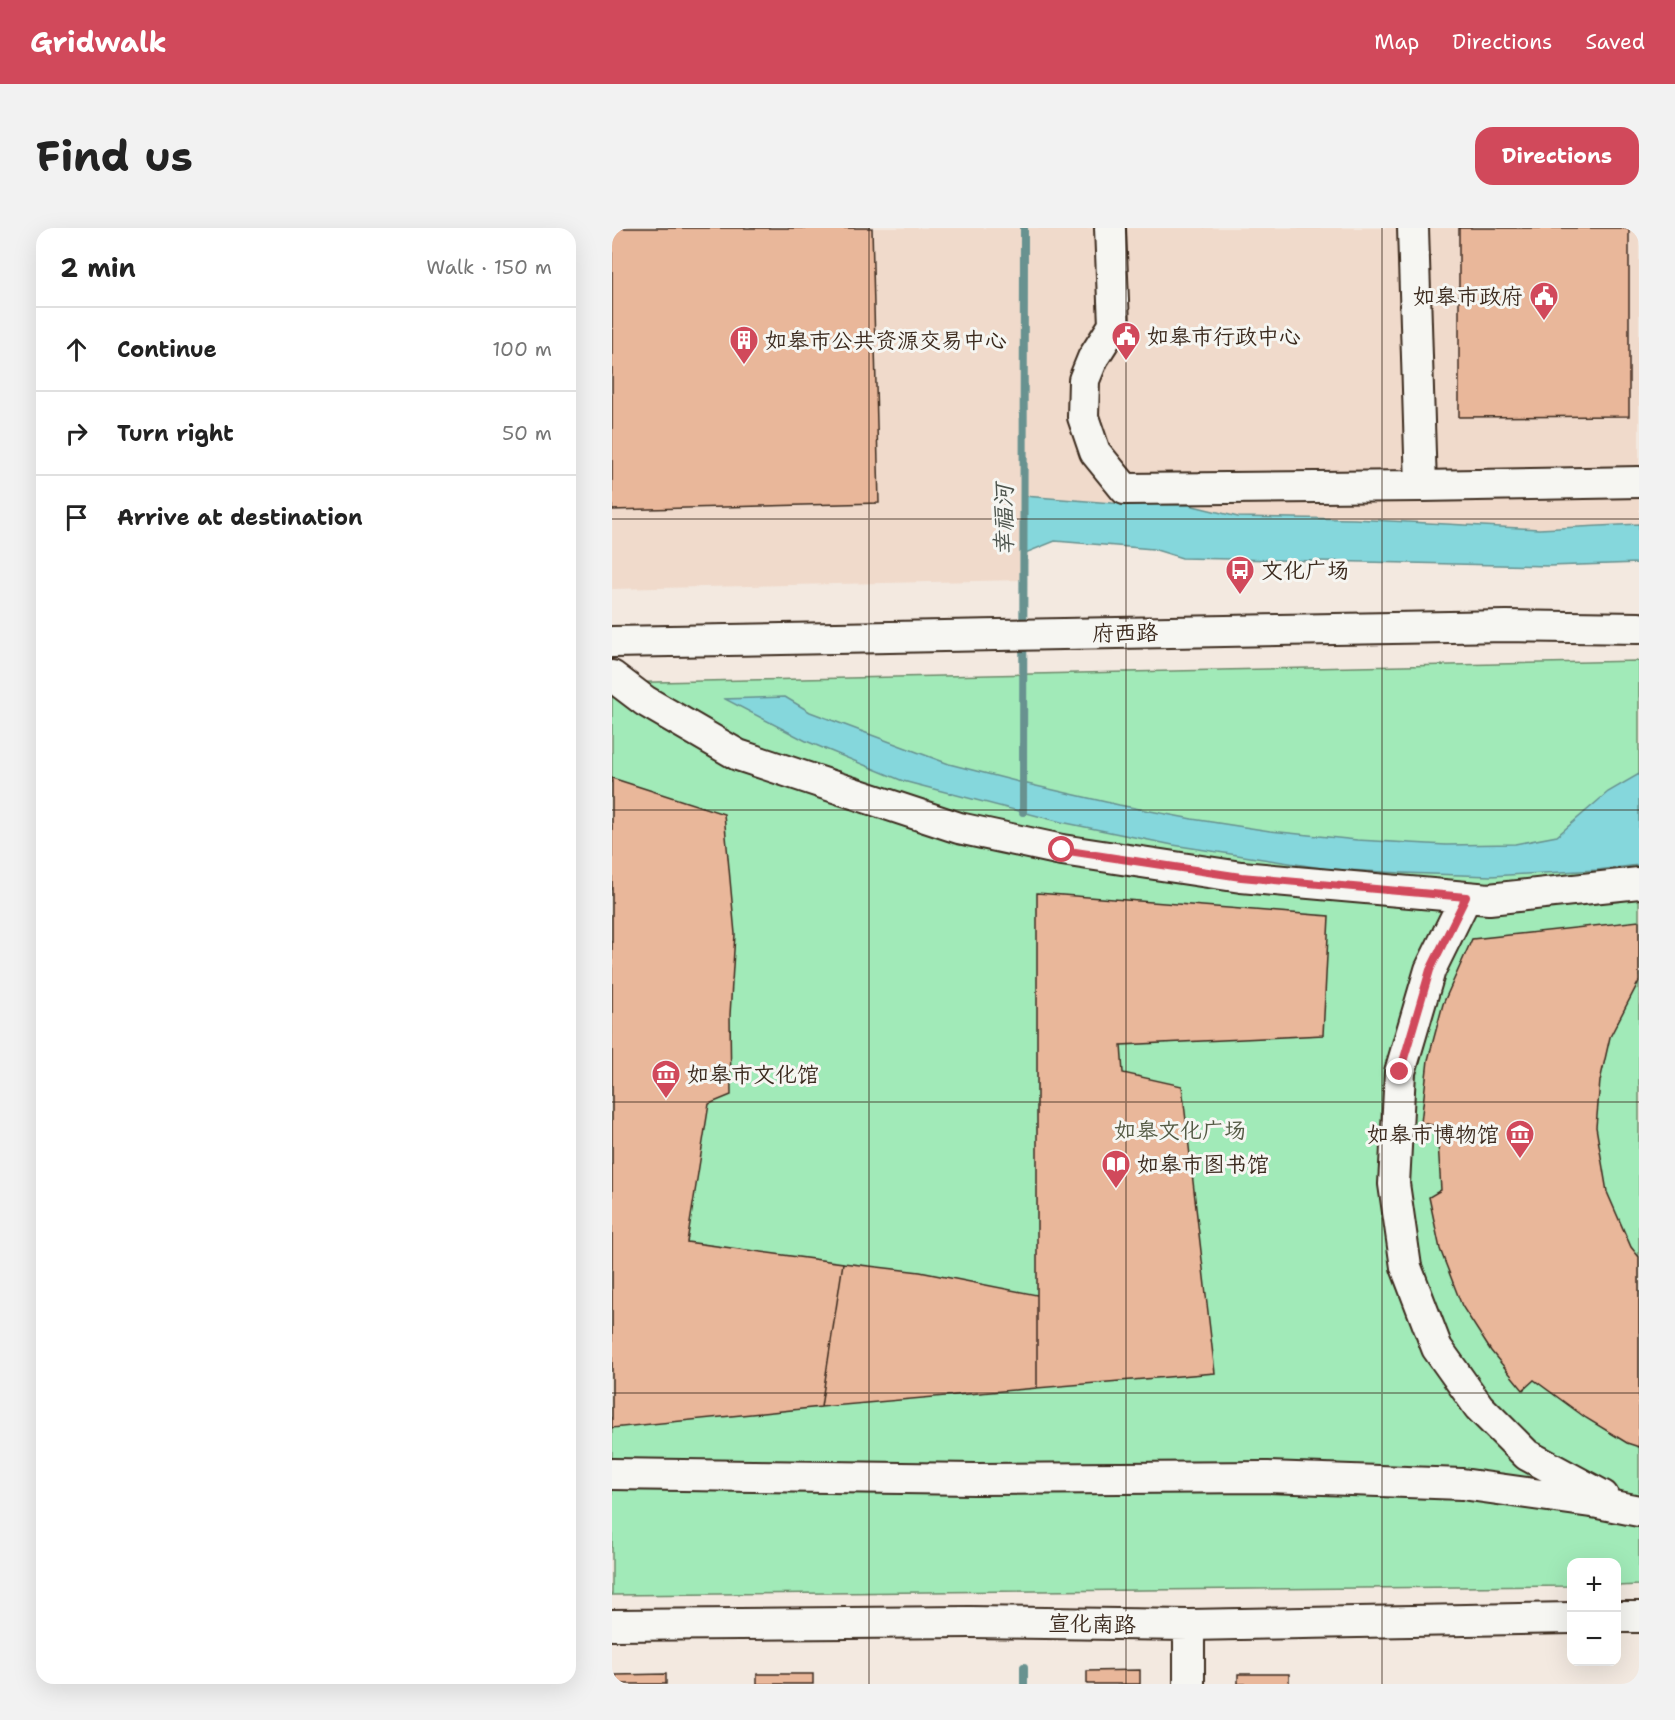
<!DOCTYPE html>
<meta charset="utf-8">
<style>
body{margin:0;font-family:"Shantell Sans","LXGW WenKai TC",sans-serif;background:#f2f2f2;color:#222}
.controls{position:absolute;right:18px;bottom:18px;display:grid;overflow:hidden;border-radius:12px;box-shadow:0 6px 24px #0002}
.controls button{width:54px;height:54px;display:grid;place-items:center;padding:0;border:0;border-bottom:2px solid #e0e0e0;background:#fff;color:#222;font:30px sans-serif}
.stop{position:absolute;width:18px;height:18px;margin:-14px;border:4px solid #d1495b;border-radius:50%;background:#fff}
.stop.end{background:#d1495b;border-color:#fff;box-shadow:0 2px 6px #0008}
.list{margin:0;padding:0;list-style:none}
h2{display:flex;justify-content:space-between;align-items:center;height:78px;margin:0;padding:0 24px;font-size:26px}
h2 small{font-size:20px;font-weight:400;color:#767676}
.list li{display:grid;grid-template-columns:39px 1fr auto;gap:18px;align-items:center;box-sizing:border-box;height:84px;padding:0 24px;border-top:2px solid #e0e0e0}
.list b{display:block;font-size:22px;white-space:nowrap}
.list em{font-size:20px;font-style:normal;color:#767676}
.icon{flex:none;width:33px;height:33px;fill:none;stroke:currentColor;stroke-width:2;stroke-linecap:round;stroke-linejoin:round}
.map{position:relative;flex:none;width:1027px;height:1456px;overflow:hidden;border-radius:18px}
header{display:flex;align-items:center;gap:36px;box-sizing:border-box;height:84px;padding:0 30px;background:#d1495b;color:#fff}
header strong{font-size:28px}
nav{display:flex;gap:33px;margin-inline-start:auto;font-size:21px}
.intro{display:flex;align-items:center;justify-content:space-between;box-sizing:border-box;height:144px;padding:0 36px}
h1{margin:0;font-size:42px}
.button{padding:15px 27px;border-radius:18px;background:#d1495b;color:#fff;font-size:21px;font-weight:700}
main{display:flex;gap:36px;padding:0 36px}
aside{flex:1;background:#fff;border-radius:18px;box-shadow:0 6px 24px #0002}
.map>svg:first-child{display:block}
</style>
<header>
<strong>Gridwalk</strong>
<nav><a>Map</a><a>Directions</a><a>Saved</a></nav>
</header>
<div class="intro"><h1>Find us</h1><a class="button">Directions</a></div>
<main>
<aside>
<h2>2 min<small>Walk · 150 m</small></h2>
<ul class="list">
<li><svg class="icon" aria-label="ahead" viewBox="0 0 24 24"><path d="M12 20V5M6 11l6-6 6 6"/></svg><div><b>Continue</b></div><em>100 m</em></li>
<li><svg class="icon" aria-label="right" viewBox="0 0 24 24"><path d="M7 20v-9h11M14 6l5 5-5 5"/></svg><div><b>Turn right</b></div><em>50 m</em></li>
<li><svg class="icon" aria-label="arrive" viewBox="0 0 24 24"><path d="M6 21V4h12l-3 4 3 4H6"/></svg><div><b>Arrive at destination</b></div></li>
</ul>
</aside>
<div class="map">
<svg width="1027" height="1456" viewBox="0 0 1027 1456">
<rect width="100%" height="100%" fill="#f3e9e0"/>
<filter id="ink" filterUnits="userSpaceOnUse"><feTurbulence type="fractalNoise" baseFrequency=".0167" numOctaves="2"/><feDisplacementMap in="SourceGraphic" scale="12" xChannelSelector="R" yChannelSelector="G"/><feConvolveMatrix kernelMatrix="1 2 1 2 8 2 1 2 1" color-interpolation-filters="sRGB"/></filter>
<g filter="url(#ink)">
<path fill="#f0dacb" d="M 0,0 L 1027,0 L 1027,296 L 927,301 L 626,289 L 577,277 L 500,275 L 412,268 L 411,352 L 0,361 Z"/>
<path fill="#a1eab8" stroke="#6e8a6b" stroke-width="1.5" d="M 1027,433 L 1027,1357 L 1005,1358 L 1005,1334 L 960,1334 L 959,1358 L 0,1367 L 0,455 Z"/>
<path fill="#85d7dc" stroke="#679290" stroke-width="1.5" d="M 412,268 L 500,275 L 577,277 L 626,289 L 742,291 L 927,301 L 1027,296 L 1027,335 L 937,338 L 570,330 L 541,321 L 443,313 L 411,326 Z
M 173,469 L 198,484 L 337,536 L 411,555 L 507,577 L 580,591 L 658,603 L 745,612 L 834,617 L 903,616 L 945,608 L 996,564 L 1027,546 L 1027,637 L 985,642 L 879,648 L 790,645 L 716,641 L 561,617 L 449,594 L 291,553 L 194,513 L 113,471 Z"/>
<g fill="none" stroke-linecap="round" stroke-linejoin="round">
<path stroke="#679290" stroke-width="8" d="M 411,584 L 412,0
M 412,1439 L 412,1456"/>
</g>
<path fill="#e9b79a" stroke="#3b2a1e" stroke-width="1.5" d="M 0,0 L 260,0 L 267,275 L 0,282 Z
M 847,0 L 1017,0 L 1017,188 L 847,189 Z
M 0,550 L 112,586 L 123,706 L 118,787 L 119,867 L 97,876 L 75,1014 L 231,1035 L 209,1179 L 0,1200 Z
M 425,665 L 717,688 L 711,807 L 509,817 L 511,845 L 570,858 L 603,1145 L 425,1160 Z
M 1027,693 L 1027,753 L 998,809 L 988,853 L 984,899 L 995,964 L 1019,1019 L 1027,1029 L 1027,1219 L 1015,1215 L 974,1190 L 922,1152 L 911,1162 L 879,1123 L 850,1078 L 828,1021 L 817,969 L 829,962 L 825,898 L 809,895 L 816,832 L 831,776 L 860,711 Z
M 231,1035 L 308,1044 L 425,1067 L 425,1160 L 209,1179 Z
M 528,1442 L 528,1456 L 475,1456 L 475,1443 Z
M 54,1446 L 54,1456 L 4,1456 L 4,1447 Z
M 145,1446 L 201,1446 L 201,1456 L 145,1456 Z
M 626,1446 L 677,1446 L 677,1456 L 626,1456 Z"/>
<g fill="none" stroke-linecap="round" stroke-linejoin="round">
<g stroke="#3b2a1e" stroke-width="34">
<path id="minor" d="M 498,0 L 502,97 L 481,130 L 472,152 L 471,189 L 483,224 L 513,261 L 809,258
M 801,0 L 809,258 L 1027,254
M 0,414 L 895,398 L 1027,400
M 0,448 L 33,473 L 126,527 L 347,600 L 450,622 L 629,649 L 877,671 L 1027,655
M 854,669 L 818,742 L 788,844 L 782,956 L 794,1039 L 825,1120 L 867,1179 L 915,1227 L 991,1268
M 0,1246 L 363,1251 L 656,1249 L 850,1256 L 986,1275 L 1027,1283
M 1005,1389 L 1027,1389
M 0,1397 L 358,1394 L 577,1397 L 960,1390
M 577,1456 L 577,1397"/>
</g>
<use href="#minor" stroke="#f6f6f2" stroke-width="30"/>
</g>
</g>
<g fill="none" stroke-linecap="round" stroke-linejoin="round" filter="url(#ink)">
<path stroke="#d1495b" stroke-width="8" d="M 450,622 L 629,649 L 854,669 L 818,742 L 788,844"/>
</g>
<path fill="none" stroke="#3b2a1e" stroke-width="1.5" stroke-opacity="0.55" d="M 257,0 L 257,1456M 514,0 L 514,1456M 770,0 L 770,1456M 0,291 L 1027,291M 0,582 L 1027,582M 0,874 L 1027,874M 0,1165 L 1027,1165"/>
<defs>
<g id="civic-pin" transform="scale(1.5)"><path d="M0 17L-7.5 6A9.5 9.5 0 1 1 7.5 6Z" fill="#d1495b" stroke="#f6f6f2"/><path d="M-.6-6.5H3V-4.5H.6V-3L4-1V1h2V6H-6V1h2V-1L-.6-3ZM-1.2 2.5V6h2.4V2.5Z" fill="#fff"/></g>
<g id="building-pin" transform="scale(1.5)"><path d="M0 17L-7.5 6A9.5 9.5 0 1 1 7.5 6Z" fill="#d1495b" stroke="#f6f6f2"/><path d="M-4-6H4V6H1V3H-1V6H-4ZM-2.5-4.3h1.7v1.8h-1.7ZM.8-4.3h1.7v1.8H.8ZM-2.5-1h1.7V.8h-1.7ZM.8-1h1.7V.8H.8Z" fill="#fff"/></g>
<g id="bus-pin" transform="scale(1.5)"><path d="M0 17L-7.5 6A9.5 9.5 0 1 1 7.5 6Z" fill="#d1495b" stroke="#f6f6f2"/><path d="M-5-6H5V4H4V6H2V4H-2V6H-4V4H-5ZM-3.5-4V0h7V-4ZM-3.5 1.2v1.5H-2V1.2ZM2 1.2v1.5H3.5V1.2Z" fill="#fff"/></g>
<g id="museum-pin" transform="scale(1.5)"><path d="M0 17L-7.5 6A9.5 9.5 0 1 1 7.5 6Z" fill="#d1495b" stroke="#f6f6f2"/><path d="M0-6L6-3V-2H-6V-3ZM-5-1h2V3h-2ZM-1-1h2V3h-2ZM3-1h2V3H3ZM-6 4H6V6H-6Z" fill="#fff"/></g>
<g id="library-pin" transform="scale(1.5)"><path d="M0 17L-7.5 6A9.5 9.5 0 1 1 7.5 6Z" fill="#d1495b" stroke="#f6f6f2"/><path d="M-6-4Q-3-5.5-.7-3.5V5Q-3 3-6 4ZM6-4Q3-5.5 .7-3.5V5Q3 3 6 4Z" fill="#fff"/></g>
</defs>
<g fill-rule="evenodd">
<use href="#civic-pin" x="932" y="68"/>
<use href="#civic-pin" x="514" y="108"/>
<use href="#building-pin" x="132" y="112"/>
<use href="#bus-pin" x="628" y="342"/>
<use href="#museum-pin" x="54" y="846"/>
<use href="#museum-pin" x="908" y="906"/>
<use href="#library-pin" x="504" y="936"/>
</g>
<g text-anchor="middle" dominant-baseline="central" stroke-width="6" stroke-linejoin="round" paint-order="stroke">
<g font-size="22" fill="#3b2a1e" stroke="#f6f6f2" text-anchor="start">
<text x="911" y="68" text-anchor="end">如皋市政府</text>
<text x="535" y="108">如皋市行政中心</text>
<text x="153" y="112">如皋市公共资源交易中心</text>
<text x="649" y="342">文化广场</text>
<text x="75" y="846">如皋市文化馆</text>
<text x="887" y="906" text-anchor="end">如皋市博物馆</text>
<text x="525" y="936">如皋市图书馆</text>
</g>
<g font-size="22" fill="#3b2a1e" stroke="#f6f6f2">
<text transform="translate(513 405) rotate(-1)">府西路</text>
<text transform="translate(480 1396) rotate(1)">宣化南路</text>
</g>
<g font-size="22" fill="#545a44" stroke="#f6f6f2">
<text x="568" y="902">如皋文化广场</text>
</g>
<g font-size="24" font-style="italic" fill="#4e554e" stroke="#f6f6f2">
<text transform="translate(392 292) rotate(-90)">幸福河</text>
</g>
</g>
</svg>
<div class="controls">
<button>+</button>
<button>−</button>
</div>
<div class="stop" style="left:450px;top:622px"></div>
<div class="stop end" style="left:788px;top:844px"></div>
</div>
</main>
